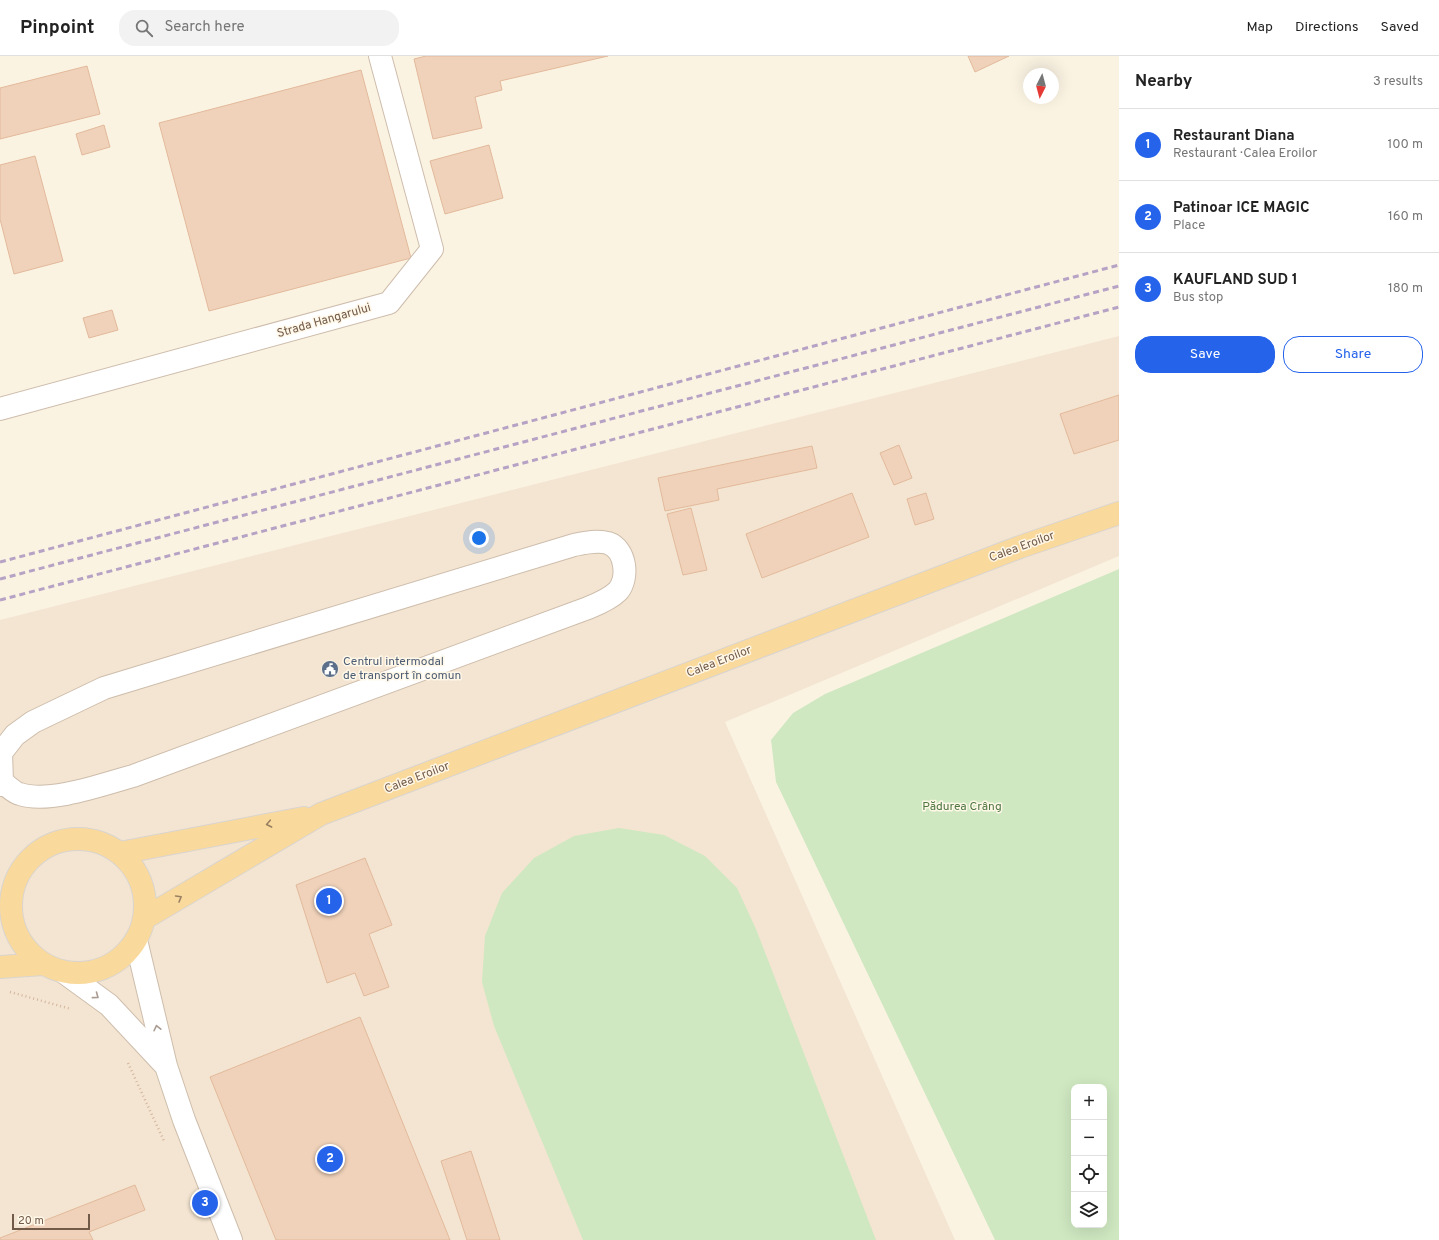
<!DOCTYPE html>
<meta charset="utf-8">
<style>
body{margin:0;font-family:Overpass,sans-serif;background:#f2f2f2;color:#222}
.controls{position:absolute;right:12px;bottom:12px;display:grid;overflow:hidden;border-radius:8px;box-shadow:0 4px 16px #0002}
.controls button{width:36px;height:36px;display:grid;place-items:center;padding:0;border:0;border-bottom:1px solid #e0e0e0;background:#fff;color:#222;font:20px sans-serif}
.compass{position:absolute;left:1023px;top:12px;width:36px;height:36px;border-radius:50%;background:#fff;box-shadow:0 4px 16px #0002;rotate:186deg}
.scale{position:absolute;left:12px;bottom:10px;width:78px;box-sizing:border-box;padding-left:4px;border:2px solid #725a49;border-top:0;font-size:11px;line-height:14px;white-space:nowrap;color:#725a49;-webkit-text-stroke:3px #fff7e8;paint-order:stroke}
.you{position:absolute;left:479px;top:482px;width:14px;height:14px;margin:-10px;border:3px solid #fff;border-radius:50%;background:#1a73e8;box-shadow:0 0 0 6px #1a73e833}
.badge{display:grid;place-items:center;width:26px;height:26px;border-radius:50%;background:#2563eb;color:#fff;font-size:13px;font-weight:700}
.pin{position:absolute;translate:-50% -50%;border:2px solid #fff;box-shadow:0 1px 4px #0006}
.list{margin:0;padding:0;list-style:none}
h2{display:flex;justify-content:space-between;align-items:center;height:52px;margin:0;padding:0 16px;font-size:17px}
h2 small{font-size:13px;font-weight:400;color:#767676}
.list li{display:grid;grid-template-columns:26px 1fr auto;gap:12px;align-items:center;box-sizing:border-box;height:72px;padding:0 16px;border-top:1px solid #e0e0e0}
.list b{display:block;font-size:15px;white-space:nowrap}
.list p{margin:0;font-size:13px;white-space:nowrap;color:#767676}
.list em{font-size:13px;font-style:normal;color:#767676}
.actions{display:flex;gap:8px;padding:12px 16px}
.actions a{flex:1;padding:9px 0;border:1px solid #2563eb;border-radius:16px;text-align:center;font-size:14px;color:#2563eb}
.actions .main{background:#2563eb;color:#fff}
.icon{flex:none;width:22px;height:22px;fill:none;stroke:currentColor;stroke-width:2;stroke-linecap:round;stroke-linejoin:round}
.map{position:relative;flex:none;width:1119px;height:1184px;overflow:hidden}
header{display:flex;align-items:center;gap:24px;box-sizing:border-box;height:56px;padding:0 20px;background:#fff;border-bottom:1px solid #e0e0e0}
header strong{font-size:19px}
nav{display:flex;gap:22px;margin-inline-start:auto;font-size:14px}
.search{width:280px;height:36px;background:#f2f2f2;display:flex;align-items:center;gap:10px;box-sizing:border-box;padding:0 14px;border-radius:16px;color:#767676;font-size:15px}
main{display:flex}
aside{flex:1;background:#fff}
.map>svg:first-child{display:block}
</style>
<header>
<strong>Pinpoint</strong>
<div class="search"><svg class="icon" aria-label="search" viewBox="0 0 24 24"><circle cx="10" cy="10" r="6"/><path d="M15 15l6 6"/></svg>Search here</div>
<nav><a>Map</a><a>Directions</a><a>Saved</a></nav>
</header>
<main>
<div class="map">
<svg width="1119" height="1184" viewBox="0 0 1119 1184">
<rect width="100%" height="100%" fill="#fbf3e2"/>
<path fill="#f3e5d1" d="M 1119,280 L 1119,500 L 725,666 L 955,1184 L 0,1184 L 0,564 Z"/>
<path fill="#cfe8c1" fill-rule="evenodd" d="M 1119,513 L 1119,1184 L 995,1184 L 776,726 L 771,684 L 793,657 L 825,638 ZM 1074,1031 L 1104,1031 L 1104,1169 L 1074,1169 Z
M 619,772 L 664,779 L 705,800 L 737,832 L 756,873 L 876,1184 L 583,1184 L 494,970 L 482,926 L 485,880 L 502,837 L 534,802 L 574,780 Z"/>
<path fill="#f0d2ba" stroke="#e2b99b" d="M 426,0 L 608,0 L 500,25 L 502,34 L 475,41 L 482,72 L 433,83 L 414,3 Z
M 968,0 L 1009,0 L 975,16 Z
M 87,10 L 100,58 L 0,83 L 0,32 Z
M 361,14 L 411,202 L 209,255 L 159,67 Z
M 104,69 L 110,91 L 82,99 L 76,78 Z
M 489,89 L 503,142 L 445,158 L 430,105 Z
M 35,100 L 63,205 L 14,218 L 0,163 L 0,109 Z
M 112,254 L 118,274 L 89,282 L 83,262 Z
M 1119,339 L 1119,384 L 1074,398 L 1060,358 Z
M 899,389 L 912,422 L 894,429 L 880,397 Z
M 812,390 L 817,412 L 717,433 L 719,444 L 665,455 L 658,422 Z
M 852,437 L 869,481 L 762,522 L 746,478 Z
M 926,437 L 934,463 L 915,469 L 907,443 Z
M 691,452 L 707,514 L 683,519 L 667,458 Z
M 365,802 L 392,869 L 369,878 L 389,931 L 364,940 L 355,917 L 327,927 L 296,829 Z
M 360,961 L 450,1184 L 276,1184 L 210,1021 Z
M 471,1095 L 500,1184 L 467,1184 L 441,1105 Z
M 135,1129 L 145,1154 L 89,1176 L 93,1184 L 0,1184 L 0,1182 Z"/>
<g fill="none" stroke-linecap="round" stroke-linejoin="round">
<g stroke="#cebdac" stroke-width="24">
<path id="minor" d="M 0,353 L 389,247 L 432,193 L 380,0
M 0,729 L 2,726 L 1,697 L 15,679 L 33,666 L 104,632 L 574,489 C 584,487 597,484 608,487 C 626,493 629,522 618,535 C 610,543 598,548 588,552 L 133,720 C 104,728 49,748 20,738 C 14,737 8,730 2,726
M 136,884 L 166,1010 L 184,1064 L 231,1184
M 65,917 L 109,949 L 165,1009"/>
</g>
<g stroke="#dad4d0" stroke-width="24">
<path id="major" d="M11 850a67 67 0 1 1 134 0a67 67 0 1 1-134 0Z
M 120,797 L 304,762
M 145,862 L 321,758 L 1020,491 L 1119,457
M 0,911 L 43,908"/>
</g>
<path stroke="#d5b59e" stroke-width="2.5" stroke-dasharray="1 3" stroke-linecap="butt" d="M 10,936 L 71,953
M 128,1007 L 164,1085"/>
<use href="#minor" stroke="#fff" stroke-width="22"/>
<use href="#major" stroke="#f9da9c" stroke-width="22"/>
<path stroke="#b6a2c4" stroke-width="3" stroke-dasharray="6 4" stroke-linecap="butt" d="M 0,506 L 1119,209
M 0,523 L 1119,230
M 0,544 L 1119,251"/>
</g>
<defs><path id="oneway-chevron" d="M-2-3.5L2.5 0L-2 3.5" fill="none" stroke-width="1.6" stroke-linecap="round" stroke-linejoin="round"/></defs>
<g stroke="#9a8062">
<use href="#oneway-chevron" transform="translate(269 768) rotate(169)"/>
<use href="#oneway-chevron" transform="translate(179 842) rotate(-30)"/>
</g>
<g stroke="#aa9c92">
<use href="#oneway-chevron" transform="translate(96 940) rotate(36)"/>
<use href="#oneway-chevron" transform="translate(157 972) rotate(-103)"/>
</g>
<defs>
<g id="civic-disc" transform="scale(0.9)"><circle r="9.5" fill="#5c6f8a" stroke="#fff7e8"/><path d="M-.6-6.5H3V-4.5H.6V-3L4-1V1h2V6H-6V1h2V-1L-.6-3ZM-1.2 2.5V6h2.4V2.5Z" fill="#fff"/></g>
</defs>
<g fill-rule="evenodd">
<use href="#civic-disc" x="330" y="613"/>
</g>
<g text-anchor="middle" dominant-baseline="central" stroke-width="3" stroke-linejoin="round" paint-order="stroke">
<g font-size="12" fill="#725a49" stroke="#fff7e8">
<text transform="translate(324 265) rotate(-16)">Strada Hangarului</text>
<text transform="translate(1022 491) rotate(-20)">Calea Eroilor</text>
<text transform="translate(719 606) rotate(-21)">Calea Eroilor</text>
<text transform="translate(417 722) rotate(-21)">Calea Eroilor</text>
</g>
<g font-size="12" fill="#4e5e75" stroke="#fff7e8" text-anchor="start">
<text x="343" y="606">Centrul intermodal<tspan x="343" dy="14">de transport în comun</tspan></text>
</g>
<g font-size="12" fill="#4f7842" stroke="#fff7e8">
<text x="962" y="751">Pădurea Crâng</text>
</g>
</g>
</svg>
<div class="controls">
<button>+</button>
<button>−</button>
<button><svg class="icon" aria-label="locate" viewBox="0 0 24 24"><circle cx="12" cy="12" r="6"/><path d="M12 2v4M12 18v4M2 12h4M18 12h4"/></svg></button>
<button><svg class="icon" aria-label="layers" viewBox="0 0 24 24"><path d="M12 4l9 5-9 5-9-5zM3 14l9 5 9-5"/></svg></button>
</div>
<svg class="compass" viewBox="-18 -18 36 36"><path d="M0-13l5 13h-10z" fill="#e53935"/><path d="M0 13l5-13h-10z" fill="#767676"/></svg>
<div class="scale">20 m</div>
<div class="you"></div>
<div class="pin badge" style="left:329px;top:845px">1</div>
<div class="pin badge" style="left:330px;top:1103px">2</div>
<div class="pin badge" style="left:205px;top:1147px">3</div>
</div>
<aside>
<h2>Nearby<small>3 results</small></h2>
<ul class="list">
<li><span class="badge">1</span><div><b>Restaurant Diana</b><p>Restaurant · Calea Eroilor</p></div><em>100 m</em></li>
<li><span class="badge">2</span><div><b>Patinoar ICE MAGIC</b><p>Place</p></div><em>160 m</em></li>
<li><span class="badge">3</span><div><b>KAUFLAND SUD 1</b><p>Bus stop</p></div><em>180 m</em></li>
</ul>
<div class="actions"><a class="main">Save</a><a>Share</a></div>
</aside>
</main>
